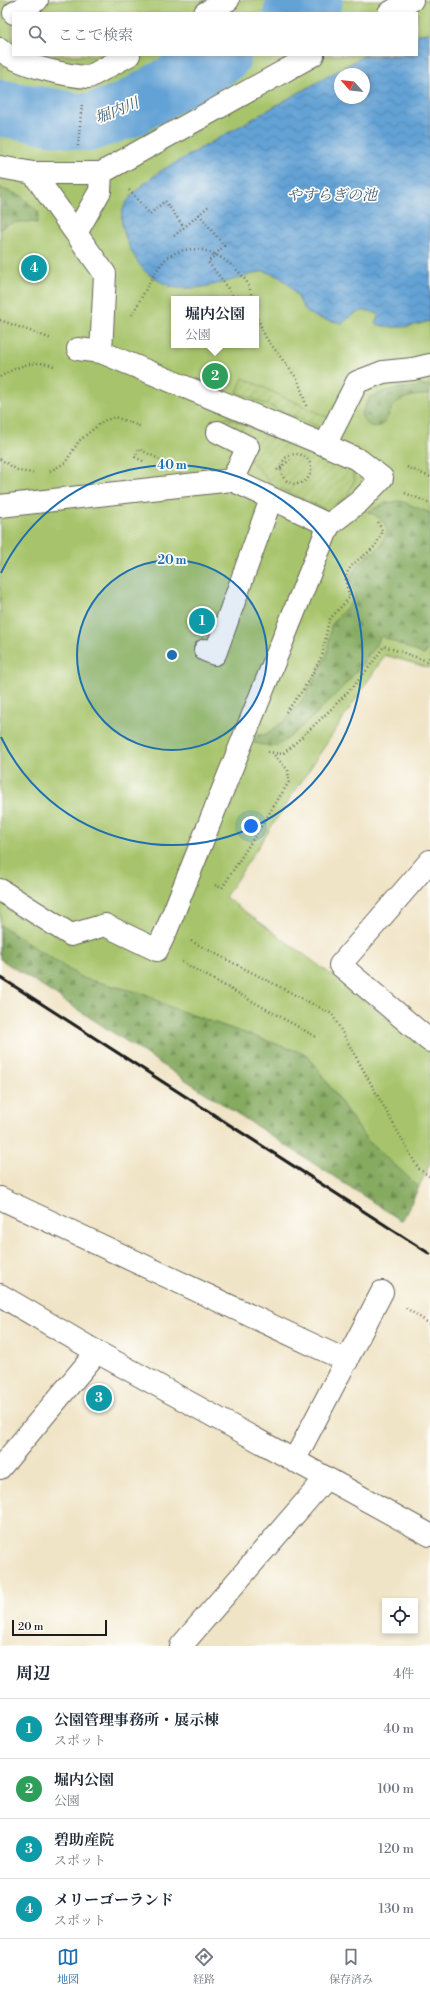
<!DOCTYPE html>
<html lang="ja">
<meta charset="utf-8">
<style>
body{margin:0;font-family:"Libre Bodoni","Noto Serif JP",serif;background:#f6f6f7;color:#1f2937}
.controls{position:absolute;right:12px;bottom:12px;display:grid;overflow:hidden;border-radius:0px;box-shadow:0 2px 6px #0003}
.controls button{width:36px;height:36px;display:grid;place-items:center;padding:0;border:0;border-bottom:1px solid #e0e1e3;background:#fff;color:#1f2937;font:20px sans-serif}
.compass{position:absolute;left:334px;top:68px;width:36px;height:36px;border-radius:50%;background:#fff;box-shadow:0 2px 6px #0003;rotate:297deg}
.scale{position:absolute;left:12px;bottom:10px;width:95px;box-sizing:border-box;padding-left:4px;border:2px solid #1c1c1c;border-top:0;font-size:11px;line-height:14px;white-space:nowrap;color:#1c1c1c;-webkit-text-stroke:3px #fdfcf7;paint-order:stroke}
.you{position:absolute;left:251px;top:826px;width:14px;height:14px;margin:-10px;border:3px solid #fff;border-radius:50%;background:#1a73e8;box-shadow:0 0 0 6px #1a73e833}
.badge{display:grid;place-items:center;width:26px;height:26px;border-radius:50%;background:#1f6fb2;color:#fff;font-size:13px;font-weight:700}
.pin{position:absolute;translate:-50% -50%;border:2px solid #fff;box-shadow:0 1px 4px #0006}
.popup{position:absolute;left:171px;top:296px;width:88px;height:52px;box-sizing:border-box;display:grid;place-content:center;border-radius:0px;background:#fff;filter:drop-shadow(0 1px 3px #0005);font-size:13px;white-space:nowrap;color:#747a83}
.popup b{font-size:15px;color:#1f2937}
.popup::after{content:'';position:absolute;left:50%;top:100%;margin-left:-8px;border:8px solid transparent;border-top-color:#fff}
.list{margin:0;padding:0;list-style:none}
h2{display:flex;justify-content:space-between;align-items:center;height:52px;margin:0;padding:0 16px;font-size:17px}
h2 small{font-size:13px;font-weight:400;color:#747a83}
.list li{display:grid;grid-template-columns:26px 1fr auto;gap:12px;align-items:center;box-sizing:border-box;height:60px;padding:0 16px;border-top:1px solid #e0e1e3}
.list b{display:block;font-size:15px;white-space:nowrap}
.list p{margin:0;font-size:13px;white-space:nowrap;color:#747a83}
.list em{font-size:13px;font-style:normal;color:#747a83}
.icon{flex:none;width:22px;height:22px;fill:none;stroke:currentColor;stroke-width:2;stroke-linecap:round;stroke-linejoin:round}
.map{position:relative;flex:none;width:430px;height:1646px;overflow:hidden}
.search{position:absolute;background:#fff;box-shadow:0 2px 6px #0003;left:12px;right:12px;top:12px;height:44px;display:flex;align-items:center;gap:10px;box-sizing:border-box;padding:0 14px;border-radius:0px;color:#747a83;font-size:15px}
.sheet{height:292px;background:#fff}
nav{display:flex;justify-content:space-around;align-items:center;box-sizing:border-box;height:56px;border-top:1px solid #e0e1e3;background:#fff;font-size:11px;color:#747a83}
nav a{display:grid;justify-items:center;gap:2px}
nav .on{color:#1f6fb2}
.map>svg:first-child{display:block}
</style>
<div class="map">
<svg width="430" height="1646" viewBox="0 0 430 1646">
<defs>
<pattern id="forest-firs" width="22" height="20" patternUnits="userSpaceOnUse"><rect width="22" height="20" fill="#85aa60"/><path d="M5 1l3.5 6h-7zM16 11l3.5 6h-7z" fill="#6c8a4e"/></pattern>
<pattern id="garden-furrows" width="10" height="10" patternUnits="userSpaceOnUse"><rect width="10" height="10" fill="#a7c46c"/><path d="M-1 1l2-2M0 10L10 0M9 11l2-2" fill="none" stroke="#8fa85d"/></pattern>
<pattern id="water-waves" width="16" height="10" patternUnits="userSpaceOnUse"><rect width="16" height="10" fill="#63a2d5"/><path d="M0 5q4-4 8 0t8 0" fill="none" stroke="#5183ac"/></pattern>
</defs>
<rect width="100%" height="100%" fill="#fdfcf7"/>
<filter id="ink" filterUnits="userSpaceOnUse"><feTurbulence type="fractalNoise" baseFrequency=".025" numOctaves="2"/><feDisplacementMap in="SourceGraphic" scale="8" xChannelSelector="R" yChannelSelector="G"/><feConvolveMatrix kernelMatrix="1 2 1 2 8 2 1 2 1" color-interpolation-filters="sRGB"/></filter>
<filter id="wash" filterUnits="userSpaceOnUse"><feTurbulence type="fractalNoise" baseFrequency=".012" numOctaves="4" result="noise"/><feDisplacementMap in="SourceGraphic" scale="16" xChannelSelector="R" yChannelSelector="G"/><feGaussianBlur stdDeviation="0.9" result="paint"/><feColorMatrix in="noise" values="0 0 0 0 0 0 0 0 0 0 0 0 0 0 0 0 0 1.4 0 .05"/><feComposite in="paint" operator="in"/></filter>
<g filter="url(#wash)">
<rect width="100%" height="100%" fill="#f0e4c6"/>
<path fill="#a7c46c" stroke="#627044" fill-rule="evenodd" d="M 0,0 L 430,0 L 430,667 L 429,668 L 385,655 L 225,897 L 336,978 L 430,1051 L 430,1164 L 402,1221 L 287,1141 L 0,956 ZM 13,13 L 417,13 L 417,55 L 13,55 ZM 340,74 L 364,74 L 364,98 L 340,98 ZM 174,299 L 256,299 L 256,345 L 174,345 Z"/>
<path fill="url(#forest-firs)" stroke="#50633e" d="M 0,188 L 22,196 L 39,213 L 37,223 C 23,221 12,221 0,229 Z
M 430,385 L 430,394 C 420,396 409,395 399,401 C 388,407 389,427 374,427 C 367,426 364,421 361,415 L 370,397 L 393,389 Z
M 401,501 L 430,513 L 430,645 L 424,655 L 381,636 C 362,669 336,695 308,721 C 297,730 287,741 274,747 L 254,743 L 258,735 L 265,735 L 287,719 L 305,696 L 327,655 L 331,625 L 355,598 L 350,578 C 353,572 356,566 361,562 C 374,547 380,555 387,530 C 383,520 379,516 368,512 L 386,503 Z
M 0,925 L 82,978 L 145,994 L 172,1008 L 308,1055 L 367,1140 L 419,1187 L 402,1221 L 0,959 Z"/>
<path fill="url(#garden-furrows)" stroke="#627044" d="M 243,378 L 329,418 L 325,425 L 319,427 L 237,392 Z
M 226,417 L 350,467 L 355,479 L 347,497 L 328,511 L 272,485 L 221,426 Z"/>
<path fill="url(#water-waves)" stroke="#405f78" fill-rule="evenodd" d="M 430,33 L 430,321 C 408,327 398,330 375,324 L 379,315 C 364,306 355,313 343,323 C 332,321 317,320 307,312 C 303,308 300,301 297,296 C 289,282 279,275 263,271 C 238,278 203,291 177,288 C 169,287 153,278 147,273 C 135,263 118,228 122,212 C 126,197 147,181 159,172 L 365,55 L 417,55 L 417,34 ZM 340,74 L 364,74 L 364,98 L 340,98 Z"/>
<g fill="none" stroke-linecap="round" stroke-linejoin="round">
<path stroke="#63a2d5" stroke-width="57" d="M 292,13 L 314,0
M 0,108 L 89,123 L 127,110 L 223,55"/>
</g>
</g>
<g filter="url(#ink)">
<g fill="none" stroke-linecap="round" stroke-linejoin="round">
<g stroke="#666258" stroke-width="24">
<path id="minor" d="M 14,13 L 37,0
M 205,13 L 228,0
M 389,13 L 412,0
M 0,49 C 16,65 67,76 89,77 L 129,55
M 0,167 L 33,173 L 101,173 L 313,55
M 33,173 L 105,274 L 101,352
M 76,233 L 100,191 L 101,173
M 218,432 L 248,447 L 232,480
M 325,445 L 357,382 L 383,372 L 413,369 L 430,365
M 0,506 L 232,480 L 329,525
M 205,650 L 215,654 L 271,499
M 430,861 L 340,965 L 430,1041
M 0,890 L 71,935 L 105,925 L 157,950 L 167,929 L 329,525 L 360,501 L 382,478 L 359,460 L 325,445 L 101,352 L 78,349
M 0,1198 L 347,1361
M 0,1295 L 97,1352 L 430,1535
M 294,1461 L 382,1292
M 0,1468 L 97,1352
M 181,1646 L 326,1478"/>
</g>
<path stroke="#666258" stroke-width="2.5" stroke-dasharray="1 3" stroke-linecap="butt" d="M 78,146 L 82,103
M 129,190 L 150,214 L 165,201 L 184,227
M 174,236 L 209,206
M 223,281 L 232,295 L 232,299
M 132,315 C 139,303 157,265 167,258 C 195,237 229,257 246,281 C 250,286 251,294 252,299
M 256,315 L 266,338 L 298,380 L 307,408
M 0,320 L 52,339
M 0,377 C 17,366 37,358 56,367
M281 469a15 15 0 1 1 30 0a15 15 0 1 1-30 0Z
M 0,459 L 19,471 L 33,473
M 143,461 L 135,457 L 139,449 L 161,460
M 407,467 L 430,477
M 277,470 L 290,460
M 50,471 L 65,463 L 79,441 L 103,421 L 115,417 L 142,427
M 405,493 L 430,503
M 286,712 L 303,690 L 322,656 L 329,620 L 350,597 C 348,592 347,587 346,582 C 345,563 366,557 375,546 C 378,542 380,536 382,531 L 378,522
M 268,752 L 282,754 L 290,748 C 324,716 359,685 384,646 L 427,661 L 430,656
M 215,885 L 222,888 L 289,782 L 288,770 L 273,754
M 191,941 L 332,1014 L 418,1168 L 430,1177
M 182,962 L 318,1038
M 406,1308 L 430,1324"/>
<use href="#minor" stroke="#fff" stroke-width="22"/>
<path stroke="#1c1c1c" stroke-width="3" d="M 0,977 L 430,1254"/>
<path stroke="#666258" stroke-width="2.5" stroke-dasharray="1 3" stroke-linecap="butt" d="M 199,214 L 224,246 L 208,262 L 223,281"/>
</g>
</g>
<circle cx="172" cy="655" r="95" fill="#1f6fb2" fill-opacity=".12"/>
<g fill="none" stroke="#1f6fb2" stroke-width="2">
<circle cx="172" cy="655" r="95"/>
<path d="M1 573A190 190 0 1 1 1 737"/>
</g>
<g text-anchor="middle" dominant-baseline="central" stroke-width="3.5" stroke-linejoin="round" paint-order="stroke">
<g font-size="15" font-style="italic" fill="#405f78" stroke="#fdfcf7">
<text transform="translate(117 111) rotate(-22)">堀内川</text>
<text x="332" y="195">やすらぎの池</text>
</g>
</g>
<circle cx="172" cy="655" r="6" fill="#1f6fb2" stroke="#fdfcf7" stroke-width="2"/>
<g font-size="12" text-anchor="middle" font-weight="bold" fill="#1f6fb2" stroke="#fdfcf7" stroke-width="3.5" stroke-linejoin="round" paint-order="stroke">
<text x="172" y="469">40 m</text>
<text x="172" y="564">20 m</text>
</g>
</svg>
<div class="controls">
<button><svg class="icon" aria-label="locate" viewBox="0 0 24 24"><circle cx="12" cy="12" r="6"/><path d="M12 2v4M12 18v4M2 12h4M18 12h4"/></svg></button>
</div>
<svg class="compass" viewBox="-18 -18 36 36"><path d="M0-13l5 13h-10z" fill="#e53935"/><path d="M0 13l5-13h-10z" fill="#747a83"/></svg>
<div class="scale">20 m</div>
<div class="you"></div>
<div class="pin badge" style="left:202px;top:621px;background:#0f9aa8">1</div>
<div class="pin badge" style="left:215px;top:376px;background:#2e9e5b">2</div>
<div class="popup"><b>堀内公園</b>公園</div>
<div class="pin badge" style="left:99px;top:1398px;background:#0f9aa8">3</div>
<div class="pin badge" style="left:34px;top:268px;background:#0f9aa8">4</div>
<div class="search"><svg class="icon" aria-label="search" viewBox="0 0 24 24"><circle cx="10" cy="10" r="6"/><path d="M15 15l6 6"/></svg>ここで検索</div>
</div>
<section class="sheet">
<h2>周辺<small>4件</small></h2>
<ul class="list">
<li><span class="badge" style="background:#0f9aa8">1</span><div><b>公園管理事務所・展示棟</b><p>スポット</p></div><em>40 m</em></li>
<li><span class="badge" style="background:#2e9e5b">2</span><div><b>堀内公園</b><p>公園</p></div><em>100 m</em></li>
<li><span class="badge" style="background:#0f9aa8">3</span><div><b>碧助産院</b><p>スポット</p></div><em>120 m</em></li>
<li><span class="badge" style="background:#0f9aa8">4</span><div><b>メリーゴーランド</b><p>スポット</p></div><em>130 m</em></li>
</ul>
</section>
<nav>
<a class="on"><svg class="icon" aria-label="map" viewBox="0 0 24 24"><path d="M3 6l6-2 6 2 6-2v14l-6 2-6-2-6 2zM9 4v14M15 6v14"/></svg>地図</a>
<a><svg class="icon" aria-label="directions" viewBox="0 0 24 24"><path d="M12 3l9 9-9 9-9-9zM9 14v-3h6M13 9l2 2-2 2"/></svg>経路</a>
<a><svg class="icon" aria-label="saved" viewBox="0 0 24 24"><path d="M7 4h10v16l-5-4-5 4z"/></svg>保存済み</a>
</nav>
